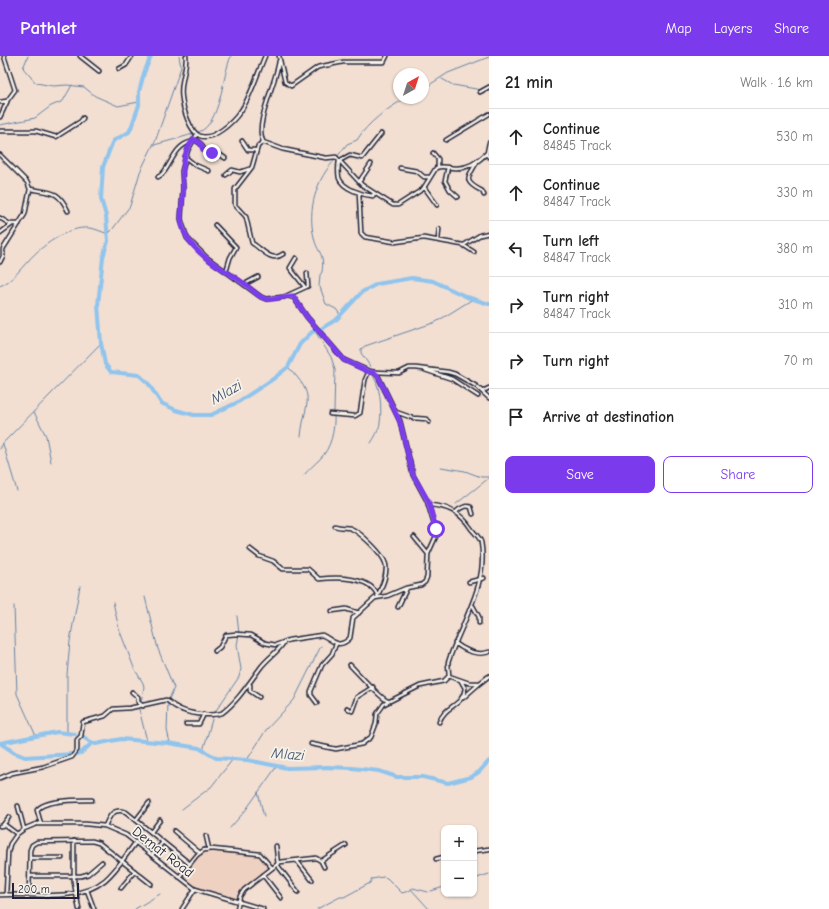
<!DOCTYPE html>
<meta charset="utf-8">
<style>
body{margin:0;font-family:"Comic Neue",sans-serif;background:#f2f2f2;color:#222}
.controls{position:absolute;right:12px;bottom:12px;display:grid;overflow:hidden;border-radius:8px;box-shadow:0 1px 3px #0004}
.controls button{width:36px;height:36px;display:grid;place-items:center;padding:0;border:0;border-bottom:1px solid #e0e0e0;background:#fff;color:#222;font:20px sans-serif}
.compass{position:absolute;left:393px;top:12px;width:36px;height:36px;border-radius:50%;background:#fff;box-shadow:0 1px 3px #0004;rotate:39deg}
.scale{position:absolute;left:12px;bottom:10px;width:67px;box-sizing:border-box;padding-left:4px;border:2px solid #22223b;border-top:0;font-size:11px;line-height:14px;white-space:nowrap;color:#22223b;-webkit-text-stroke:3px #f7f3e8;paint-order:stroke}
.stop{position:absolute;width:12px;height:12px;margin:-9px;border:3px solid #7c3aed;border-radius:50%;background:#fff}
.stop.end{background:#7c3aed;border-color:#fff;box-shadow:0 1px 4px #0008}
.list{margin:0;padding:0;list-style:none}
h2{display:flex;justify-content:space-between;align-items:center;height:52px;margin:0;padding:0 16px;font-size:17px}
h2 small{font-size:13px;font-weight:400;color:#767676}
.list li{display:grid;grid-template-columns:26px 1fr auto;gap:12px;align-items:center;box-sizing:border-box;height:56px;padding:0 16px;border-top:1px solid #e0e0e0}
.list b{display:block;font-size:15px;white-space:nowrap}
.list p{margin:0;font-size:13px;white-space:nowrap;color:#767676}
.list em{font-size:13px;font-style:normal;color:#767676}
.actions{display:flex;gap:8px;padding:12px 16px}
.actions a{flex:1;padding:9px 0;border:1px solid #7c3aed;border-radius:8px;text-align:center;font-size:14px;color:#7c3aed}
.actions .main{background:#7c3aed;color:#fff}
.icon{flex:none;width:22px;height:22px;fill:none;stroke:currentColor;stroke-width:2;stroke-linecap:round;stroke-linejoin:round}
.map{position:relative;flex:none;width:489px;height:853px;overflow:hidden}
header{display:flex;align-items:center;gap:24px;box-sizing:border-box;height:56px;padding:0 20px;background:#7c3aed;color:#fff}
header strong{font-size:19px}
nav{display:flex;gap:22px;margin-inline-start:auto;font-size:14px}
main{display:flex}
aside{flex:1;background:#fff}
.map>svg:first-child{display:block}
</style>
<header>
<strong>Pathlet</strong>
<nav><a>Map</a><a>Layers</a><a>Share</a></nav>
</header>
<main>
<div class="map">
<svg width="489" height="853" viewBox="0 0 489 853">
<rect width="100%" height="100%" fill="#f2dfd2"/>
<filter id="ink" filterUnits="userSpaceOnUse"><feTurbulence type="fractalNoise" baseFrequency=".025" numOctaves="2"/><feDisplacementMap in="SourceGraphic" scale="8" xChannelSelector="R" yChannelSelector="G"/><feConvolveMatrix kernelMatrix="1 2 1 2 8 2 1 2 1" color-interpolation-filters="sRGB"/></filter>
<g filter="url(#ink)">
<path fill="#efd1c2" d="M 209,793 L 260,798 L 272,812 L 244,834 L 238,846 L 197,834 L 179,821 L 200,797 Z"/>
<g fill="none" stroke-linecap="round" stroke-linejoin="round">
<path stroke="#6483a6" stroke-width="1" d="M 28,0 L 23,12 L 36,27 L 53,30 L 67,29 L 84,31 L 95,40 L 118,50 L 139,46
M 442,23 L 453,29 L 482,34
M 423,33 L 448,17 L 489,1
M 0,69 L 35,62 L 51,50 L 63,45 L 72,29
M 154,89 C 169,85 184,81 199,76 C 221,67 222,20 231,0
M 337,101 L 347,88 L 357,84 C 367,67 388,52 406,42
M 0,230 C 14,224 19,214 29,204 C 40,191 67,172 84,172 C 92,171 100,175 108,178 L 112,174 L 130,150 L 140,116 L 156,83 L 181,11 L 179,0
M 319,230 L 320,219 L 322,216 C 325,195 317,198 314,181 C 307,155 316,122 336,103
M 320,231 L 326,248 L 336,253 L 341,260
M 315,275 L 331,301 L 335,313 L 334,357
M 288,311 C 318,342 305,343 301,380
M 369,313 L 370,310 L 361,297 L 361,293 L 365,290 L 436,266 L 473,243
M 370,316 C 381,326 382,354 380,367 C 379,374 375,381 371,387
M 34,356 L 46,380 L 51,406
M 3,388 L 17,435
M 0,393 L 3,387 L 101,287
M 441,411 L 465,415 L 481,421 L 489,421
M 304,419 C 309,413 314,409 320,403 C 331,392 335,374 334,358
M 456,448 L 489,422
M 145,541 L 158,593 L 174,632 L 169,643
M 113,546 L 119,573 L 134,612 L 143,627 L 144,631 L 141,646
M 14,550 L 17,638 L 36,680
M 168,647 L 167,674 L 170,687
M 139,653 L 147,685
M 215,656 L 239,621 L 241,613 L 237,589 L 239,578 L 237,560
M 67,677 L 67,619 L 70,585 L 80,530
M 203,695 L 213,660
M 247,704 L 266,674 L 294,644 L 321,590
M 258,736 L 264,761
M 182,753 L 211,731 L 233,703
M 230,772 L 245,755 L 277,710
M 474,823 L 489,818
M 411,833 L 429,853
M 431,835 L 444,831
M 135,853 L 160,838
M 317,853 L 340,841 L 344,841 L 370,827 L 372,823 L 383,821 L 387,822 L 402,837 L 409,835 L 413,832 L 428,836"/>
<path stroke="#90c4ed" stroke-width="4" d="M 151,0 L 144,17 L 139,36 L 139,49 L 131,72 L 129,76 L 113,85 L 103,111 L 101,143 L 106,160 L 108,185 L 103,201 L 98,249 L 101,287 L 105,308 L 111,316 L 139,319 L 148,327 L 161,347 L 176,354 L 194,359 L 211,359 L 238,346 L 273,323 L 288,311 L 300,288 L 312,276 L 321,273 L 337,263 L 362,236 L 377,228 L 412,222 L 433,225 L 467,241 L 489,248
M 82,680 L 92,687 L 96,688 L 121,683 L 168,687 L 199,692 L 216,702 L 247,704 L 287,712 L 328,711 L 352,712 L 379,715 L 397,721 L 423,721 L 448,727 L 471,721 L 479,716 L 489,705
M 0,687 L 15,697 L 25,701 L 73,698
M 0,687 L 57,676 L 75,678
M 76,698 L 81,697 L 92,687"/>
<g stroke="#22223b" stroke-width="5.5">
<path id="minor" d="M 80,0 L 99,15
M 186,0 C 187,14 179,28 182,42 C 183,53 190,76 200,80 C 213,85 233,66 240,56 C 250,43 258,16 265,0
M 279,0 L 285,26 L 291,30 L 318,11 L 343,6 L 384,6 L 387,0
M 119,13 L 126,9 L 132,0
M 480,36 L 489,31
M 0,46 L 7,45 L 15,34 L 4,0
M 0,61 L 7,46
M 0,75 L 36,75 L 56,81 L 81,65 L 83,62
M 197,78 L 188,94 L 182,115 L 183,132 L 181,163 L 187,182 L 206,201 L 261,241 L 266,243 L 284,241 L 308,230 L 307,217
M 194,83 L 201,88 L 205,95 L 219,98 L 225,102
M 446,84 L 489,58
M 242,85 L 248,94 L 255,94 L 256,96
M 263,85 C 254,69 277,24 279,5
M 263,86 L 282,93 L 326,102 L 336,101 L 362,129 L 393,149 L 398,149 L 423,133 L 436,112 C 442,109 448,112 455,112 C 468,113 479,105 487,97 L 489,87
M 263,86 L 258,90 L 252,111 L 235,133 L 235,149 L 246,161 L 252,187 C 262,193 271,207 283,198
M 433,97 L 438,103 L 438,111
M 486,98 L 489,101
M 0,99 L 27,126 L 30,133 L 25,158 L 3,193 L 3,200 L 0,206
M 185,101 L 195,109 L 209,115
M 477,106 C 468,122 462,125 482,135 L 484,139
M 448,111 L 445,125 L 450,134 L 458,141
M 400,112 L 417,115 L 424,121 L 429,121
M 226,119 L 232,114 L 240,116 L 249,113
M 158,121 C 170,116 172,90 191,86
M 359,126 L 371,108
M 424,131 L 437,149
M 30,133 C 50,137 58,133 68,155
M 359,137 L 361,177 L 365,181 L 395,186 L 424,182 L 463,189 L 474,196
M 374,137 L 373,140 C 363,139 343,133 339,122 C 338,116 338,111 339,105 L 350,99 L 362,102 L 381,78
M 0,162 L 10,168 L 19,168
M 215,169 L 236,191 L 230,202 L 226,216
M 0,177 L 11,169
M 438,184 L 439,173
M 464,189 L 480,179 L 489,177
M 296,202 L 290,212 L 305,231
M 245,228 L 258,221
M 425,314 L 452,323 L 478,340
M 375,316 L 399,317 L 409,312 L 416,312 L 448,316 L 455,318 L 476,330 L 489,342
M 483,335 L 489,332
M 396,356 L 413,362 L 427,363 L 429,366
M 330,358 L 355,360 L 360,357 L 365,324 L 369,315
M 456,456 C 460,452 466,449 471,451 L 473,458
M 335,470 C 340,472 345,471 350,472 C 360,476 385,499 386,510 C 387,520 382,530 378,539
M 414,481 L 428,498
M 250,493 L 259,500 L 273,505 L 283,513 L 308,513 L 319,523 C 336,521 372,520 378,541
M 469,526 L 484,522
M 473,550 L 479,561 L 479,567
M 398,551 L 407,532
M 332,555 L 346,553 L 359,557
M 455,587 C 464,594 477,600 489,596
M 215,595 L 220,591 L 226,579 L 236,578 L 251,579 L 265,587 L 276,589 L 289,584 L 322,579 C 333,584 338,594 350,582 L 353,562 L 375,542 L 387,540 L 406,532 L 421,529 L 425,526 L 427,521 L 428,498 L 437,478 L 427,445 L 413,419 L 400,365 L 378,320 L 374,316 L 369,315 L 344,304 L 307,261 L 294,242 L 288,240
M 350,609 C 357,616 382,644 388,645
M 449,620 L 469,627 L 480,627 L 489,620
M 250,629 L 250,635 L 259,641
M 132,636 L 138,641 L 138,646 L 143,650
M 463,642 L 480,627
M 317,647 L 311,639 L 311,635 L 322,609 L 332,598 L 336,588
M 347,652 L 352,655 L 357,641 L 373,631
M 439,666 C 446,648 463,651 465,632 L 461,625
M 186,668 L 199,668 L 204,658
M 311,688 L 336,693 L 362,688 L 371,681 L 376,668 L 377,658 L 384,648 L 420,630 L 444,625 L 449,620 L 448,607 C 460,568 489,529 481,486 C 479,480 473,476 470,471 C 460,456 447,450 429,449
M 0,722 L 12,717 L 43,711 L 72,701 L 77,694 L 77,684 L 81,680 L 83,666 L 105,660 L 113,653 L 130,652 L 166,644 C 170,646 172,649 176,651 C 187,658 210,661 222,657 C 238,645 249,627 261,611 C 268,602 278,596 284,586
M 18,750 L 24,773
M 136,764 L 149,747
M 41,768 L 37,754 C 45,743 79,744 92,744
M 3,769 L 9,761
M 0,770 L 5,769 L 17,778
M 105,770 C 109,761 113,751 126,756 L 190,808
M 174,775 L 200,797
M 151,776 L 160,764
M 206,780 L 209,793
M 74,785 L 74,826 L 79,853
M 276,790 L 278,810 L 298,836
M 474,795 L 489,793
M 152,799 L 163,786
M 30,802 L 62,802
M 436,803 L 444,801
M 297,805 L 312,824
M 321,805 L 346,789
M 263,819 L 281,842
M 30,820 L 81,820 L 88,818 L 102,806
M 179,821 L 197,799 L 204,794 L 212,793 L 260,798 L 272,812
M 121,832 L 135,815
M 87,834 L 94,853
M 6,838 L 8,796 L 10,788 L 17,778 L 24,773 L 36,768 L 86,768 L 105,770 L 126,779 L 195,833 L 263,853
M 29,838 L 30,794 L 32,789 L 37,786 L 92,785 L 99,787 L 151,828
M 0,839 C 33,837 77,847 105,824 C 117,814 126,799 136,786
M 182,853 L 195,833
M 237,853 L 240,840 L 244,834 L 280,806 L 316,802 L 321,805 L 324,811"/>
</g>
<use href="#minor" stroke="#f7f3e8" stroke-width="2.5"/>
</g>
</g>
<g fill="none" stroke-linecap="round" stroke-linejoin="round" filter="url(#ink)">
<path stroke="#7c3aed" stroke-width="5" d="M 212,97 L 203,94 L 201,88 L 194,83 C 182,96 182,116 183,132 C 184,145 179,156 182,169 C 189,198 224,212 246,229 C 252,233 258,241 266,243 C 275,245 284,239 293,240 L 307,261 L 344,304 L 369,316 L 374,316 L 378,320 L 400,366 L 413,419 L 428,445 L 436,473"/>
</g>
<g text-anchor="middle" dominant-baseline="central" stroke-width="3.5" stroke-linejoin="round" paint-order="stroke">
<g font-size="14" fill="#22223b" stroke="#f7f3e8">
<text transform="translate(163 796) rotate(38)">Demat Road</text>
</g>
<g font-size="15" font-style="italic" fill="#435370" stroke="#f7f3e8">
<text transform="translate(226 336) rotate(-30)">Mlazi</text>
<text transform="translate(288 698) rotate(4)">Mlazi</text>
</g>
</g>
</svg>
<div class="controls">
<button>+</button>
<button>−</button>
</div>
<svg class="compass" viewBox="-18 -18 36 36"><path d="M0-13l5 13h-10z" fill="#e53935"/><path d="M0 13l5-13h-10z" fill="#767676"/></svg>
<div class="scale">200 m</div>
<div class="stop" style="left:436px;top:473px"></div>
<div class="stop end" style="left:212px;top:97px"></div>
</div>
<aside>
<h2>21 min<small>Walk · 1.6 km</small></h2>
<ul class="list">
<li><svg class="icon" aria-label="ahead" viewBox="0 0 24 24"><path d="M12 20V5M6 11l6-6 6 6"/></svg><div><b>Continue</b><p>84845 Track</p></div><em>530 m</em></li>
<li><svg class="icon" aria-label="ahead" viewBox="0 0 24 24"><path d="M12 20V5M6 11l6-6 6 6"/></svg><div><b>Continue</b><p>84847 Track</p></div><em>330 m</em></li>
<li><svg class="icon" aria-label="left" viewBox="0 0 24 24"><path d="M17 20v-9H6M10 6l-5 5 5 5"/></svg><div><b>Turn left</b><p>84847 Track</p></div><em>380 m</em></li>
<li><svg class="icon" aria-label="right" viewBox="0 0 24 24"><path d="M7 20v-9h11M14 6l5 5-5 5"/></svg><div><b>Turn right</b><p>84847 Track</p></div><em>310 m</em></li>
<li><svg class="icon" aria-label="right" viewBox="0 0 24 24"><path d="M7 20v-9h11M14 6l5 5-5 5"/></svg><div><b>Turn right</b></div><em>70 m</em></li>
<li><svg class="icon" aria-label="arrive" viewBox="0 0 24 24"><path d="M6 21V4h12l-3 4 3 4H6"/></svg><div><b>Arrive at destination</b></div></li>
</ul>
<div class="actions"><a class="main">Save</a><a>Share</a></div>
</aside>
</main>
